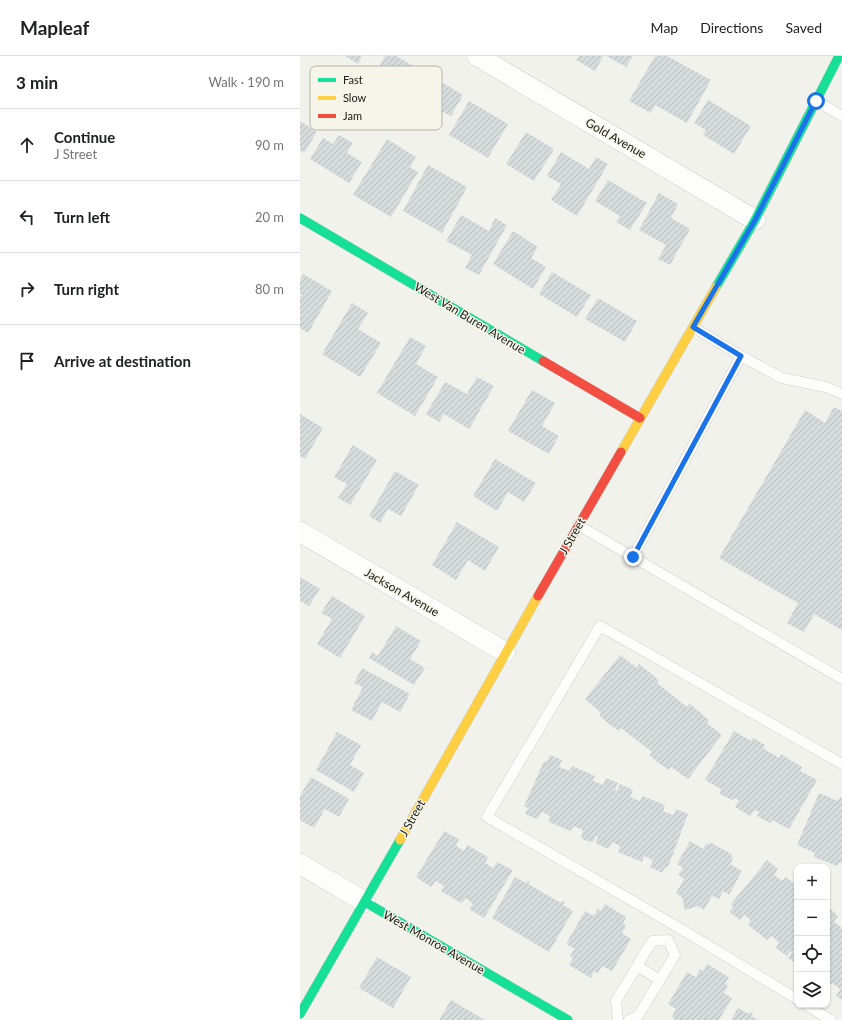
<!DOCTYPE html>
<meta charset="utf-8">
<style>
body{margin:0;font-family:Lato,sans-serif;background:#f2f2f2;color:#202124}
.controls{position:absolute;right:12px;bottom:12px;display:grid;overflow:hidden;border-radius:8px;box-shadow:0 1px 3px #0004}
.controls button{width:36px;height:36px;display:grid;place-items:center;padding:0;border:0;border-bottom:1px solid #e0e0e0;background:#fff;color:#202124;font:20px sans-serif}
.stop{position:absolute;width:12px;height:12px;margin:-9px;border:3px solid #1a73e8;border-radius:50%;background:#fff}
.stop.end{background:#1a73e8;border-color:#fff;box-shadow:0 1px 4px #0008}
.list{margin:0;padding:0;list-style:none}
h2{display:flex;justify-content:space-between;align-items:center;height:52px;margin:0;padding:0 16px;font-size:17px}
h2 small{font-size:13px;font-weight:400;color:#757577}
.list li{display:grid;grid-template-columns:26px 1fr auto;gap:12px;align-items:center;box-sizing:border-box;height:72px;padding:0 16px;border-top:1px solid #e0e0e0}
.list b{display:block;font-size:15px;white-space:nowrap}
.list p{margin:0;font-size:13px;white-space:nowrap;color:#757577}
.list em{font-size:13px;font-style:normal;color:#757577}
.icon{flex:none;width:22px;height:22px;fill:none;stroke:currentColor;stroke-width:2;stroke-linecap:round;stroke-linejoin:round}
.map{position:relative;flex:none;width:542px;height:964px;overflow:hidden}
header{display:flex;align-items:center;gap:24px;box-sizing:border-box;height:56px;padding:0 20px;background:#fff;border-bottom:1px solid #e0e0e0}
header strong{font-size:19px}
nav{display:flex;gap:22px;margin-inline-start:auto;font-size:14px}
main{display:flex}
aside{flex:1;background:#fff}
.map>svg:first-child{display:block}
</style>
<header>
<strong>Mapleaf</strong>
<nav><a>Map</a><a>Directions</a><a>Saved</a></nav>
</header>
<main>
<aside>
<h2>3 min<small>Walk · 190 m</small></h2>
<ul class="list">
<li><svg class="icon" aria-label="ahead" viewBox="0 0 24 24"><path d="M12 20V5M6 11l6-6 6 6"/></svg><div><b>Continue</b><p>J Street</p></div><em>90 m</em></li>
<li><svg class="icon" aria-label="left" viewBox="0 0 24 24"><path d="M17 20v-9H6M10 6l-5 5 5 5"/></svg><div><b>Turn left</b></div><em>20 m</em></li>
<li><svg class="icon" aria-label="right" viewBox="0 0 24 24"><path d="M7 20v-9h11M14 6l5 5-5 5"/></svg><div><b>Turn right</b></div><em>80 m</em></li>
<li><svg class="icon" aria-label="arrive" viewBox="0 0 24 24"><path d="M6 21V4h12l-3 4 3 4H6"/></svg><div><b>Arrive at destination</b></div></li>
</ul>
</aside>
<div class="map">
<svg width="542" height="964" viewBox="0 0 542 964">
<defs>
<pattern id="building-hatch" width="6" height="6" patternUnits="userSpaceOnUse"><rect width="6" height="6" fill="#d6dcdc"/><path d="M-1 1l2-2M0 6l6-6M5 7l2-2" fill="none" stroke="#b7bcbc"/></pattern>
</defs>
<rect width="100%" height="100%" fill="#f2f2ec"/>
<path fill="url(#building-hatch)" d="M 45,0 L 62,0 L 58,8 Z
M 85,0 L 96,0 L 117,12 L 91,54 L 75,44 L 82,33 L 70,26 Z
M 279,0 L 303,0 L 295,15 L 276,4 Z
M 306,0 L 333,0 L 326,11 Z
M 355,0 L 367,0 L 411,24 L 387,67 L 355,49 L 351,57 L 329,45 Z
M 125,16 L 163,39 L 151,60 L 143,56 L 138,64 L 121,54 L 126,45 L 113,37 Z
M 408,44 L 451,70 L 434,98 L 403,79 L 406,74 L 394,67 Z
M 169,45 L 208,68 L 188,102 L 149,79 Z
M 0,65 L 17,76 L 4,97 L 0,94 Z
M 226,76 L 254,93 L 234,125 L 206,108 Z
M 39,79 L 53,87 L 47,97 L 62,106 L 49,127 L 10,103 L 23,82 L 33,88 Z
M 87,83 L 116,101 L 110,111 L 118,116 L 91,161 L 53,139 Z
M 261,96 L 289,113 L 296,101 L 308,108 L 277,160 L 251,144 L 261,128 L 247,120 Z
M 128,109 L 167,131 L 142,177 L 103,155 Z
M 308,124 L 347,147 L 330,174 L 316,166 L 320,160 L 295,145 Z
M 359,137 L 378,148 L 371,162 L 390,173 L 370,209 L 358,203 L 366,189 L 339,174 Z
M 161,159 L 189,175 L 195,162 L 207,169 L 179,219 L 165,212 L 172,199 L 146,185 Z
M 213,175 L 238,191 L 231,202 L 246,211 L 233,233 L 193,208 Z
M 252,216 L 291,239 L 277,261 L 239,238 Z
M 3,218 L 32,235 L 8,277 L 0,272 L 0,242 L 2,239 L 0,237 L 0,224 Z
M 298,242 L 337,265 L 325,286 L 285,263 Z
M 52,247 L 68,257 L 58,273 L 81,287 L 60,321 L 22,298 Z
M 110,281 L 126,290 L 116,308 L 138,321 L 115,360 L 77,337 Z
M 177,321 L 194,330 L 169,373 L 144,358 L 139,366 L 126,358 L 145,326 L 167,338 Z
M 232,334 L 255,347 L 242,370 L 259,380 L 249,398 L 208,375 Z
M 534,351 L 542,355 L 542,574 L 514,558 L 504,576 L 487,567 L 498,547 L 419,502 L 505,354 L 525,367 Z
M 0,358 L 23,372 L 5,403 L 0,400 Z
M 53,389 L 77,404 L 50,449 L 38,442 L 47,428 L 34,421 Z
M 195,403 L 236,427 L 224,446 L 208,436 L 197,455 L 173,440 Z
M 95,415 L 119,429 L 101,460 L 88,453 L 80,467 L 69,460 Z
M 157,466 L 199,491 L 185,515 L 168,504 L 156,524 L 132,509 Z
M 0,521 L 20,533 L 9,550 L 0,545 Z
M 32,540 L 65,560 L 40,602 L 17,588 L 32,563 L 21,557 Z
M 96,570 L 121,585 L 110,603 L 125,612 L 114,629 L 69,602 L 72,596 L 78,600 Z
M 320,599 L 337,612 L 339,608 L 359,624 L 357,627 L 387,651 L 390,648 L 409,664 L 407,667 L 422,679 L 388,723 L 371,711 L 369,714 L 359,707 L 349,699 L 352,696 L 321,672 L 319,675 L 309,668 L 299,659 L 301,657 L 285,643 Z
M 62,612 L 110,638 L 100,656 L 82,646 L 72,665 L 51,654 L 63,631 L 54,627 Z
M 434,675 L 451,685 L 453,682 L 465,689 L 463,692 L 479,702 L 481,698 L 502,711 L 500,715 L 517,724 L 489,773 L 472,764 L 470,767 L 457,760 L 459,756 L 455,754 L 450,760 L 435,751 L 439,744 L 435,742 L 432,744 L 420,738 L 421,733 L 405,724 Z
M 37,676 L 61,689 L 50,709 L 64,717 L 54,736 L 16,714 Z
M 250,699 L 262,704 L 259,711 L 270,715 L 272,710 L 295,720 L 293,725 L 303,729 L 306,722 L 318,727 L 315,735 L 317,735 L 320,728 L 333,734 L 330,741 L 340,745 L 342,740 L 365,749 L 363,755 L 373,759 L 376,753 L 388,758 L 368,811 L 365,811 L 362,817 L 350,811 L 353,804 L 344,800 L 342,806 L 318,796 L 320,790 L 312,786 L 308,793 L 295,787 L 298,781 L 296,780 L 293,786 L 287,785 L 281,782 L 283,774 L 274,770 L 270,775 L 249,766 L 250,760 L 242,756 L 237,763 L 225,758 L 228,752 L 224,750 L 244,705 L 247,706 Z
M 11,721 L 49,743 L 39,761 L 25,753 L 14,772 L 0,764 L 0,740 Z
M 519,737 L 538,745 L 540,741 L 542,742 L 542,807 L 539,807 L 537,810 L 514,801 L 515,797 L 497,789 Z
M 144,775 L 159,783 L 156,790 L 164,795 L 167,789 L 188,801 L 185,807 L 193,812 L 197,806 L 213,814 L 184,862 L 169,853 L 173,848 L 166,842 L 161,847 L 141,835 L 144,830 L 136,825 L 131,831 L 116,821 Z
M 390,785 L 403,793 L 406,788 L 412,787 L 431,798 L 433,803 L 430,808 L 442,815 L 429,839 L 423,835 L 419,843 L 412,840 L 404,854 L 398,850 L 385,854 L 382,841 L 376,837 L 384,823 L 378,819 L 383,812 L 377,808 Z
M 467,804 L 478,813 L 474,819 L 482,825 L 486,821 L 497,830 L 497,908 L 488,902 L 492,896 L 490,895 L 487,900 L 476,892 L 479,886 L 471,880 L 467,884 L 448,869 L 451,864 L 444,859 L 440,864 L 429,856 L 433,851 L 431,848 Z
M 215,821 L 226,827 L 228,825 L 230,826 L 228,828 L 261,847 L 262,845 L 265,846 L 263,849 L 273,855 L 249,896 L 192,862 Z
M 305,848 L 326,861 L 323,868 L 326,870 L 322,877 L 331,883 L 312,915 L 302,910 L 298,917 L 294,915 L 291,922 L 269,909 L 273,902 L 270,900 L 275,893 L 266,888 L 285,855 L 294,860 L 298,853 L 301,855 Z
M 528,851 L 538,860 L 534,866 L 542,872 L 542,944 L 536,940 L 540,933 L 532,927 L 527,930 Z
M 77,901 L 111,921 L 93,952 L 59,932 Z
M 407,908 L 429,921 L 425,928 L 428,930 L 424,937 L 432,942 L 419,964 L 375,964 L 372,961 L 376,953 L 368,948 L 387,916 L 396,921 L 400,913 L 403,915 Z
M 151,944 L 185,964 L 139,964 Z
M 438,952 L 449,958 L 450,956 L 453,957 L 451,960 L 459,964 L 431,964 Z"/>
<g fill="none" stroke-linecap="round" stroke-linejoin="round">
<g stroke="#cfcfcb" stroke-width="11">
<path id="lane" d="M 516,45 L 542,60
M 393,271 L 441,300 L 482,322 L 526,331 L 542,338
M 441,300 L 333,501 L 542,623
M 278,469 L 333,501
M 337,910 L 360,924
M 497,943 L 376,870 L 187,761 L 300,570 L 542,708
M 506,949 L 531,964
M 318,964 L 316,945 L 352,885 L 368,884
M 329,964 L 338,960 L 375,899 L 368,884"/>
</g>
<g stroke="#cfcfcb" stroke-width="21">
<path id="street" d="M 177,0 L 455,164
M 0,476 L 205,596
M 0,808 L 65,846"/>
</g>
<g stroke="#cfcfcb" stroke-width="10">
<path id="fast" d="M 0,162 L 243,305
M 416,231 L 455,164 L 539,0
M 65,846 L 268,964
M 0,958 L 100,784"/>
</g>
<g stroke="#cfcfcb" stroke-width="10">
<path id="slow" d="M 321,396 L 416,231
M 100,784 L 238,540"/>
</g>
<g stroke="#cfcfcb" stroke-width="10">
<path id="jam" d="M 243,305 L 340,362
M 238,540 L 321,396"/>
</g>
<use href="#lane" stroke="#fdfdfc" stroke-width="10"/>
<use href="#street" stroke="#fdfdfc" stroke-width="20"/>
<use href="#fast" stroke="#16e098" stroke-width="9"/>
<use href="#slow" stroke="#ffcf43" stroke-width="9"/>
<use href="#jam" stroke="#f24e42" stroke-width="9"/>
</g>
<g fill="none" stroke-linecap="round" stroke-linejoin="round">
<path stroke="#1a73e8" stroke-width="5" d="M 333,501 L 441,300 L 393,271 L 455,164 L 516,45"/>
</g>
<g text-anchor="middle" dominant-baseline="central" stroke-width="3" stroke-linejoin="round" paint-order="stroke">
<g font-size="12" fill="#20201c" stroke="#f5f5e9">
<text transform="translate(316 82) rotate(30)">Gold Avenue</text>
<text transform="translate(170 262) rotate(31)">West Van Buren Avenue</text>
<text transform="translate(272 480) rotate(-60)">J Street</text>
<text transform="translate(102 536) rotate(30)">Jackson Avenue</text>
<text transform="translate(112 762) rotate(-61)">J Street</text>
<text transform="translate(134 886) rotate(30)">West Monroe Avenue</text>
</g>
</g>
<rect x="10" y="10" width="132" height="64" rx="6" fill="#f5f5e9" stroke="#b5b5ac" stroke-width="1"/>
<rect x="18" y="22" width="18" height="4" fill="#16e098"/>
<rect x="18" y="40" width="18" height="4" fill="#ffcf43"/>
<rect x="18" y="58" width="18" height="4" fill="#f24e42"/>
<g font-size="11" fill="#20201c">
<text x="43" y="28">Fast</text>
<text x="43" y="46">Slow</text>
<text x="43" y="64">Jam</text>
</g>
</svg>
<div class="controls">
<button>+</button>
<button>−</button>
<button><svg class="icon" aria-label="locate" viewBox="0 0 24 24"><circle cx="12" cy="12" r="6"/><path d="M12 2v4M12 18v4M2 12h4M18 12h4"/></svg></button>
<button><svg class="icon" aria-label="layers" viewBox="0 0 24 24"><path d="M12 4l9 5-9 5-9-5zM3 14l9 5 9-5"/></svg></button>
</div>
<div class="stop" style="left:516px;top:45px"></div>
<div class="stop end" style="left:333px;top:501px"></div>
</div>
</main>
